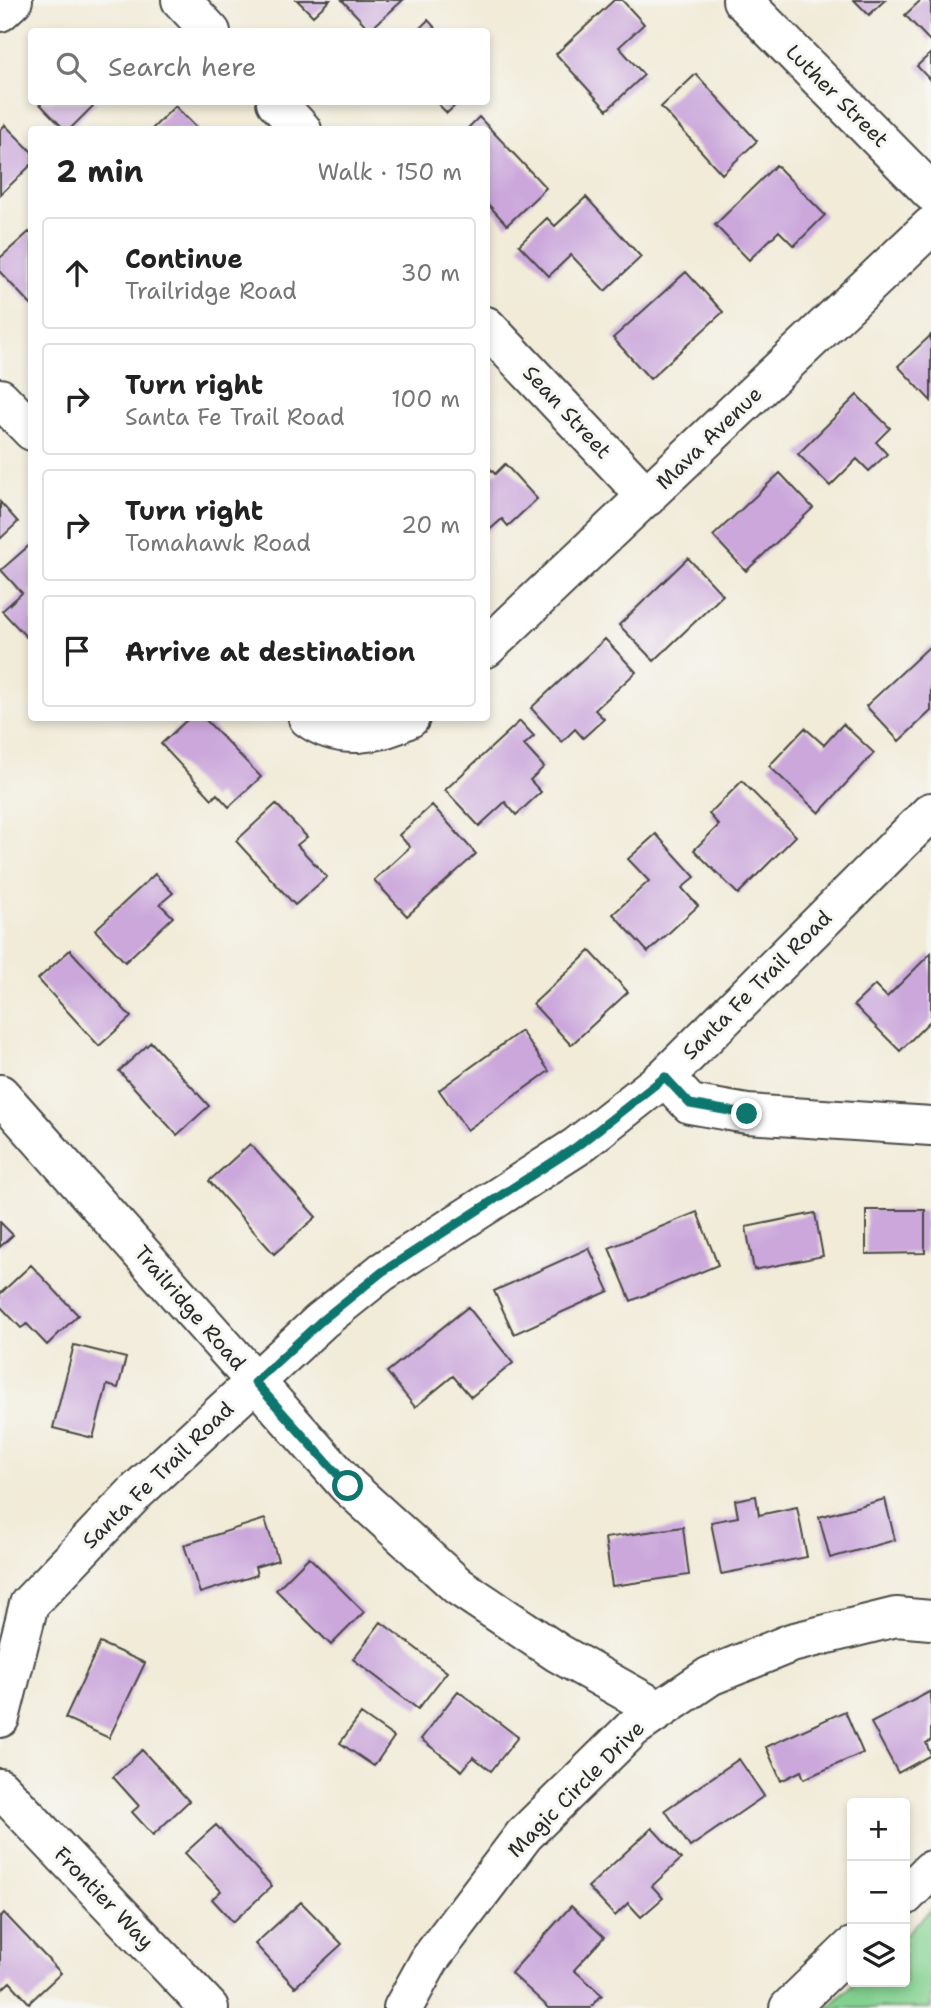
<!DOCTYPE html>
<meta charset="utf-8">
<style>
body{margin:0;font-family:"Shantell Sans",sans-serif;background:#f6f6f6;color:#222}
.controls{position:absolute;right:21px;bottom:21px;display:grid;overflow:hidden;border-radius:7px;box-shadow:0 4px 10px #0003}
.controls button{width:63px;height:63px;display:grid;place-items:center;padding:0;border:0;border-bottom:2px solid #e0e0e0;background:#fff;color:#222;font:35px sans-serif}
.stop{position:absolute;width:21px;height:21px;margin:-16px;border:5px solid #0f766e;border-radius:50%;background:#fff}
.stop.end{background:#0f766e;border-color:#fff;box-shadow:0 2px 7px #0008}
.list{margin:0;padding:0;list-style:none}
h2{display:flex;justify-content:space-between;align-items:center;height:91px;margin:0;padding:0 28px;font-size:30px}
h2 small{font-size:23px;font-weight:400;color:#767676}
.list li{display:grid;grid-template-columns:46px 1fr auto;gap:21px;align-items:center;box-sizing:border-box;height:112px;margin:0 14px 14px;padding:0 14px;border:2px solid #e0e0e0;border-radius:7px}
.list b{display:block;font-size:26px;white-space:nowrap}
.list p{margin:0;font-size:23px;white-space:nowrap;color:#767676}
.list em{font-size:23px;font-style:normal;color:#767676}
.icon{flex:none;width:38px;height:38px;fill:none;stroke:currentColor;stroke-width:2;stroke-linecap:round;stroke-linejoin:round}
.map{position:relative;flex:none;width:931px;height:2008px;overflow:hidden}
.search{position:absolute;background:#fff;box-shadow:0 4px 10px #0003;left:28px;top:28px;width:462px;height:77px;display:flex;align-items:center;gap:18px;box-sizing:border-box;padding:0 24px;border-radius:7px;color:#767676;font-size:26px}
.panel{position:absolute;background:#fff;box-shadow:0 4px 10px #0003;left:28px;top:126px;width:462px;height:595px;border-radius:7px}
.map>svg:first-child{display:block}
</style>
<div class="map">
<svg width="931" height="2008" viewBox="0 0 931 2008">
<rect width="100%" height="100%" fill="#f6f6f2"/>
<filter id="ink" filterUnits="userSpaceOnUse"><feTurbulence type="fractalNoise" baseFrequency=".0143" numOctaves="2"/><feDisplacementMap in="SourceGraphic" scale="14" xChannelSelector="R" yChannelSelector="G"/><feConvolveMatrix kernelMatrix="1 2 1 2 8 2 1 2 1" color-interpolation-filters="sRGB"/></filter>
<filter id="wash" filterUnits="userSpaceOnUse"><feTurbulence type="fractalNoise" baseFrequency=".00686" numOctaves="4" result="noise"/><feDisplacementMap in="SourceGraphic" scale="28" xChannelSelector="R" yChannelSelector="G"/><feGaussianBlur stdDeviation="1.57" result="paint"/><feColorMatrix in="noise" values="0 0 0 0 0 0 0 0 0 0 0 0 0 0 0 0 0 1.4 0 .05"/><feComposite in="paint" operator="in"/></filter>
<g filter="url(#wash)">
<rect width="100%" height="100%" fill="#f1ebd8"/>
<path fill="#83d190" stroke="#577e5e" stroke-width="2" d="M 931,1910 L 931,2008 L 828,2008 L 856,1982 L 905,1982 L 905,1935 Z"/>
<g id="blocks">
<path fill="#cba7db" d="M 297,0 L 330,0 L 313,16 Z
M 342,0 L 403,0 L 370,30 Z
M 614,0 L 622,0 L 644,24 L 619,47 L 644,75 L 607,110 L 556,54 Z
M 854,0 L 885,0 L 869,15 Z
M 921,0 L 931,0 L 931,42 L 905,15 Z
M 428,20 L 439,32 L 416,32 Z
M 931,53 L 931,81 L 917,66 Z
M 696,74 L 757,141 L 722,174 L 661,107 Z
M 38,102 L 97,102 L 69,130 L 65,130 Z
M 436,102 L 459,102 L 447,113 Z
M 175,106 L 199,130 L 151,130 Z
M 479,117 L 546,188 L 507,225 L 486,202 L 486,130 L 466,130 Z
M 5,125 L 32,152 L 32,164 L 0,195 L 0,130 Z
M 776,165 L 825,215 L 794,246 L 779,231 L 749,260 L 715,225 Z
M 586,197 L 641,257 L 605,291 L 571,255 L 549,276 L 519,245 L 547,218 L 555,226 Z
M 29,232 L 32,235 L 32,306 L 0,272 L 0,258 Z
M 686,272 L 723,312 L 650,379 L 613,338 Z
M 931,335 L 931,401 L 898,366 Z
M 857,395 L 890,428 L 876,442 L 887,454 L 869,471 L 857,459 L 830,486 L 798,454 Z
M 486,464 L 495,474 L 505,464 L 537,499 L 508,526 L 502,519 L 486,533 Z
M 780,473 L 813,508 L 746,571 L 713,536 Z
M 0,502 L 18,522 L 0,539 Z
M 32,543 L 32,643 L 2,611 L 22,593 L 1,570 Z
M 688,558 L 723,595 L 654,661 L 619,625 Z
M 605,639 L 636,672 L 595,710 L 604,719 L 583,738 L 575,729 L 562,742 L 531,708 Z
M 931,645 L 931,711 L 899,741 L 866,706 Z
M 189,718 L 204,718 L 261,777 L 229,807 L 217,794 L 212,799 L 161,744 Z
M 520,721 L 534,736 L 524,745 L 544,767 L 530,780 L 541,792 L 516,815 L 505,802 L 479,826 L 445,790 Z
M 843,724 L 874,753 L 819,813 L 769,766 L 805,728 L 824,745 Z
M 742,781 L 796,836 L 738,894 L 694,850 L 719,825 L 709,814 Z
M 276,804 L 307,837 L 297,845 L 327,877 L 295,905 L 236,841 Z
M 432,805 L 476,854 L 407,916 L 374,880 L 410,847 L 399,835 Z
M 656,834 L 695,877 L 682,888 L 698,906 L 648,952 L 613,914 L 649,881 L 628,859 Z
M 155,874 L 173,893 L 160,904 L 173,917 L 125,962 L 95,930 Z
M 70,950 L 131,1017 L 99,1046 L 38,979 Z
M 590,951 L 628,992 L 571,1045 L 533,1004 Z
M 931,953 L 931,1020 L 900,1051 L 854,1005 L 875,985 L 887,997 Z
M 521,1031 L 549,1071 L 467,1130 L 439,1090 Z
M 151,1042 L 209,1106 L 177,1135 L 119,1071 Z
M 250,1144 L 316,1217 L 274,1254 L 209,1181 Z
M 866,1210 L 925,1210 L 925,1253 L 866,1254 Z
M 697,1212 L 718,1265 L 631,1301 L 609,1248 Z
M 815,1213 L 823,1256 L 754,1270 L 746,1227 Z
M 0,1222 L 13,1235 L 0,1247 Z
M 589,1248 L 609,1291 L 514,1334 L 494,1291 Z
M 31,1265 L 78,1315 L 47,1345 L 27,1324 L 21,1328 L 0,1306 L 0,1294 Z
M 468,1307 L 513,1363 L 471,1397 L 453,1376 L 415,1407 L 387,1372 Z
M 74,1345 L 126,1358 L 118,1388 L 107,1385 L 93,1438 L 53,1428 Z
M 756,1496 L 759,1515 L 797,1507 L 807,1557 L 721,1574 L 711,1522 L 738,1517 L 735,1500 Z
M 885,1499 L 895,1540 L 830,1558 L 819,1517 Z
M 265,1519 L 278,1560 L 255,1567 L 257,1575 L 200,1593 L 184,1545 Z
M 683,1527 L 689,1575 L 612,1586 L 605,1538 Z
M 309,1557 L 364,1612 L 331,1645 L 276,1590 Z
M 381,1622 L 447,1672 L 418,1709 L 353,1659 Z
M 100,1643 L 145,1663 L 109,1738 L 65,1718 Z
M 458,1691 L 518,1737 L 491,1771 L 473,1757 L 462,1771 L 421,1739 Z
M 931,1691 L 931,1740 L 926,1743 L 931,1755 L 898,1773 L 871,1723 Z
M 845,1711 L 863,1753 L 804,1779 L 801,1771 L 781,1781 L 766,1747 Z
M 361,1714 L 394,1737 L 374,1766 L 340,1743 Z
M 142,1750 L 189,1801 L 153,1835 L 132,1812 L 139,1806 L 113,1777 Z
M 739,1759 L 764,1796 L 690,1847 L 665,1810 Z
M 216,1825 L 272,1886 L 233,1922 L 212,1899 L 221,1891 L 185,1853 Z
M 652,1828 L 681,1859 L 652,1886 L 663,1898 L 641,1917 L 628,1903 L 615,1916 L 588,1887 Z
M 301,1902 L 342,1944 L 295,1987 L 255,1944 Z
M 571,1906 L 604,1937 L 574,1970 L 602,1995 L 590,2008 L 549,2008 L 511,1973 Z
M 4,1913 L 61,1973 L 29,2003 L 10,1982 L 0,1991 L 0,1917 Z"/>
</g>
</g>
<g filter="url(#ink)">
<use href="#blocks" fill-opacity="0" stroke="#494845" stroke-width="2"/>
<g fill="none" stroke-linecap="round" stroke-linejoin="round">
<g stroke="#494845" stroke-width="42">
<path id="street" d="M 181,0 L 211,32
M 742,0 L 931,192
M 276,102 L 302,130
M 486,326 L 647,497
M 0,398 L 32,431
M 486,648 L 931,226
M 308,718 C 339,741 378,735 410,718
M 665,1077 L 690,1104 L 747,1114 L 931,1126
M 0,1094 L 348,1486 L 458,1586 L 558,1653 L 659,1710
M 0,1718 L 29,1604 L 137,1491 L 321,1321 L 382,1272 L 576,1147 L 665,1077 L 931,812
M 0,1788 L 209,2008
M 403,2008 L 430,1959 L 524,1835 L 633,1728 L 710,1676 L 791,1643 L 896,1617 L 931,1620"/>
</g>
<g stroke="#494845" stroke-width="42">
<path id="secondary" d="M 0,12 L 13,0
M 905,1896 L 931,1870
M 789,2008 L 852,1947"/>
</g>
<use href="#street" stroke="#fff" stroke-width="38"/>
<use href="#secondary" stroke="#fff" stroke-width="38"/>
</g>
</g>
<g fill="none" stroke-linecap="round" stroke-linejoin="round" filter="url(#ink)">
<path stroke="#0f766e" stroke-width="9" d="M 348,1486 L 255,1382 L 321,1321 L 382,1272 L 576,1147 L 665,1077 L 690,1104 L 747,1114"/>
</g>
<g text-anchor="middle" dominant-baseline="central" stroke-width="6" stroke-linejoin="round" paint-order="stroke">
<g font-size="21" fill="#2b2b2b" stroke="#f6f6f2">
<text transform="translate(837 96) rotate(45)">Luther Street</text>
<text transform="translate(567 412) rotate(47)">Sean Street</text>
<text transform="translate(709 438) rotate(-44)">Mava Avenue</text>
<text transform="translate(757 985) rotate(-45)">Santa Fe Trail Road</text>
<text transform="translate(190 1308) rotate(49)">Trailridge Road</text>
<text transform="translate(158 1475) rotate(-44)">Santa Fe Trail Road</text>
<text transform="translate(576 1789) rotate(-45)">Magic Circle Drive</text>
<text transform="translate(104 1898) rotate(46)">Frontier Way</text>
</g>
</g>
</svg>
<div class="controls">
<button>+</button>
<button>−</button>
<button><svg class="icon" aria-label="layers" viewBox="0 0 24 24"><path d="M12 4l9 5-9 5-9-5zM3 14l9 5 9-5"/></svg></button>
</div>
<div class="stop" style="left:348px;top:1486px"></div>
<div class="stop end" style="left:747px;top:1114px"></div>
<div class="search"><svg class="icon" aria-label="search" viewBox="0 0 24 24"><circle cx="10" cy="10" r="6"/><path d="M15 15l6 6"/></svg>Search here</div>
<section class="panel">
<h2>2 min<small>Walk · 150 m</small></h2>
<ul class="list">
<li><svg class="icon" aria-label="ahead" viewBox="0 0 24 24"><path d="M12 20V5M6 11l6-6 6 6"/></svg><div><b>Continue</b><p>Trailridge Road</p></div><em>30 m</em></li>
<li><svg class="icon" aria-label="right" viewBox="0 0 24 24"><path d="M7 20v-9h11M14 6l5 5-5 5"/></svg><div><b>Turn right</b><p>Santa Fe Trail Road</p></div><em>100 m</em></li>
<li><svg class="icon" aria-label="right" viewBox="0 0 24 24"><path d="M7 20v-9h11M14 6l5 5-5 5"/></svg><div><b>Turn right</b><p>Tomahawk Road</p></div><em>20 m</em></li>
<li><svg class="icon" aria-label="arrive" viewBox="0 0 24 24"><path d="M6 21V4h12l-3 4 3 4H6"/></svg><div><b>Arrive at destination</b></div></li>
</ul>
</section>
</div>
